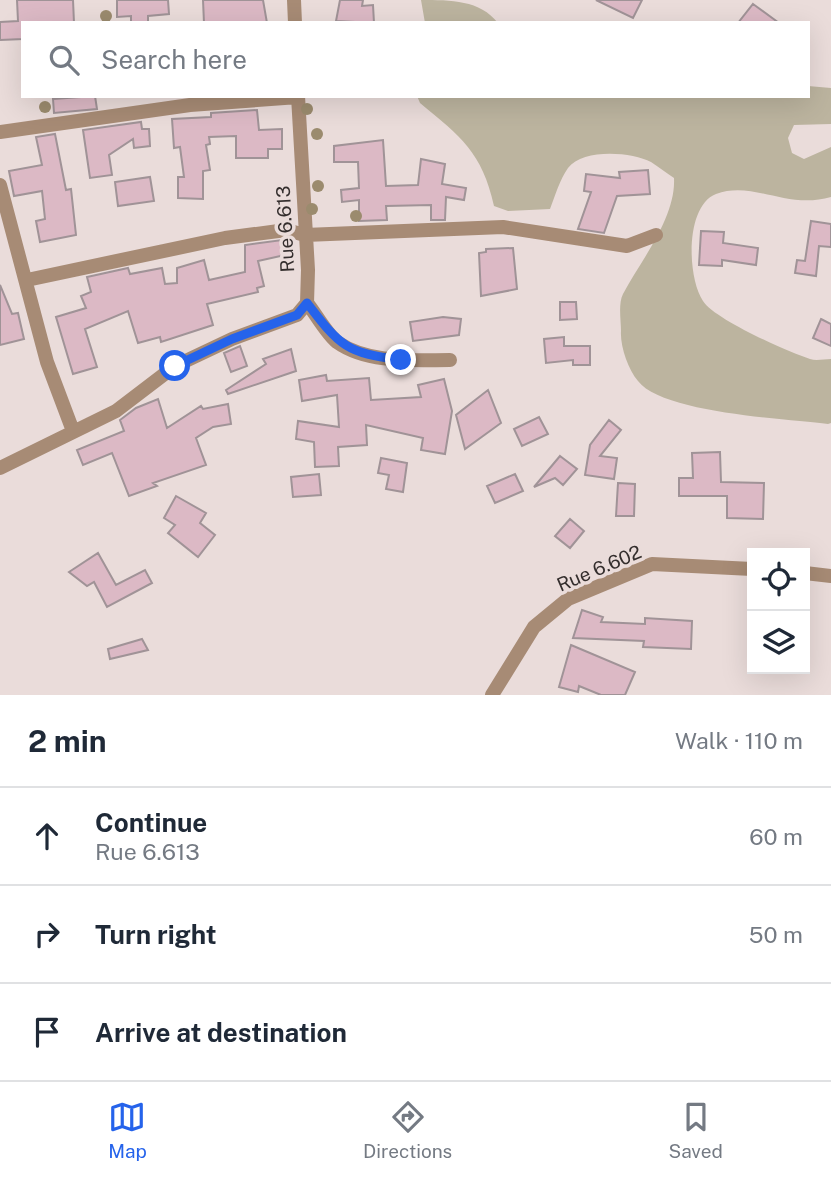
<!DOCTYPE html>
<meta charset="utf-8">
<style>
body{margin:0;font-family:"Public Sans",sans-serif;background:#f6f6f7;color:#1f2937}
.controls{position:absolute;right:21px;bottom:21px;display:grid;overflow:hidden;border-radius:0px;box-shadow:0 7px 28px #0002}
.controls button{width:63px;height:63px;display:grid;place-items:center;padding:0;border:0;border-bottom:2px solid #e0e1e3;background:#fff;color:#1f2937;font:35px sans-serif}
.stop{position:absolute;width:21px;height:21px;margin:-16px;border:5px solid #2563eb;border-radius:50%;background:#fff}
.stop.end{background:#2563eb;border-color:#fff;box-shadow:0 2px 7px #0008}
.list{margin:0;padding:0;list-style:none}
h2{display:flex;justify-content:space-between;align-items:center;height:91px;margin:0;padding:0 28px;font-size:30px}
h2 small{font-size:23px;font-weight:400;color:#747a83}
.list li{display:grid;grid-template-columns:46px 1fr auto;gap:21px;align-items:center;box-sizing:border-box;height:98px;padding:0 28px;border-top:2px solid #e0e1e3}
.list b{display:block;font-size:26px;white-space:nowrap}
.list p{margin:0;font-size:23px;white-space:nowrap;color:#747a83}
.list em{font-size:23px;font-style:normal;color:#747a83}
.icon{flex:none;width:38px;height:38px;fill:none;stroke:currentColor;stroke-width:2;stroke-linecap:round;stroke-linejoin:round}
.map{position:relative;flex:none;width:831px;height:695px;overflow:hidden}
.search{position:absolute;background:#fff;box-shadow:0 7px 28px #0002;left:21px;right:21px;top:21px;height:77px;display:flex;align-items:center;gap:18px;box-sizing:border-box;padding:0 24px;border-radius:0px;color:#747a83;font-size:26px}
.sheet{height:385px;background:#fff}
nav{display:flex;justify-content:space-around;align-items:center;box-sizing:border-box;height:98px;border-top:2px solid #e0e1e3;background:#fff;font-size:19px;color:#747a83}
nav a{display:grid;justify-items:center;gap:4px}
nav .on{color:#2563eb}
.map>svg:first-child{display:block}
</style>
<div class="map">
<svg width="831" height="695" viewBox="0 0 831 695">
<rect width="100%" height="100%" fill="#eadcda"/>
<path fill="#bcb49f" d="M 421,0 C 451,0 480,0 498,23 L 425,23 Z
M 808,86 L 831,88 L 831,124 L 794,125 L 788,138 L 792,153 L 804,159 L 831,147 L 831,197 C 786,210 753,180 716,194 C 685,206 687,277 703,301 C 714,319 788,352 810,359 C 816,361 824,359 831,359 L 831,423 L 828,424 C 787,419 662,413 638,381 C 628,369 620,346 621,331 C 621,320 618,304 623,294 C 641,260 676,218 674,178 C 666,173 659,167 651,162 C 632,152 583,148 568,168 C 560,179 555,196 550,209 L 508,211 L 494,206 C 482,152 461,137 420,103 L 417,96 L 808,96 Z"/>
<path fill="#dcb9c5" stroke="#a09397" stroke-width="2" d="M 17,0 L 73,0 L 74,23 L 23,23 L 23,39 L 0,40 L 0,22 L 18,21 Z
M 117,0 L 168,0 L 169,14 L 148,16 L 148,23 L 131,23 L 131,16 L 117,17 Z
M 203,0 L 263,0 L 267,23 L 204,23 Z
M 340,0 L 363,0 L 362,6 L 373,5 L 374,23 L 336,21 Z
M 596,0 L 642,0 L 633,18 Z
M 753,4 L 779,23 L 738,23 Z
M 95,96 L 97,109 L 54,113 L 53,99 Z
M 257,110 L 259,130 L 282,129 L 282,149 L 268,149 L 268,158 L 236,158 L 236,136 L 209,137 L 210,144 L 206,145 L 210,170 L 203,171 L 203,199 L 178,198 L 178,177 L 184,177 L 180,147 L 174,148 L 172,119 L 211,117 L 211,113 Z
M 141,122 L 142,129 L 149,129 L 150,146 L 134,148 L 133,139 L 109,155 L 112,175 L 90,178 L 83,130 Z
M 55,134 L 66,190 L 71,189 L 76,235 L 40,242 L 36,221 L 45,219 L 42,191 L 14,196 L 9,171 L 42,165 L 36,137 Z
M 383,140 L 386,186 L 418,185 L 421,159 L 445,164 L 442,184 L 466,188 L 464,200 L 446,197 L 445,220 L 431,220 L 431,205 L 386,206 L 387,220 L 359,221 L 359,200 L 342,202 L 341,190 L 359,188 L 358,162 L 334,162 L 334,146 Z
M 648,170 L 650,194 L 617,196 L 604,233 L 578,229 L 591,192 L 584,191 L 586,174 L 620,178 L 619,172 Z
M 150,177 L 154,201 L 118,206 L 115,182 Z
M 811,221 L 831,224 L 831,247 L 819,246 L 816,276 L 795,273 L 797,260 L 805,261 Z
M 701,231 L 724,232 L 723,243 L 758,248 L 756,265 L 722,260 L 722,266 L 699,265 Z
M 282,240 L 285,255 L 258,261 L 264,286 L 257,288 L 258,292 L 207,304 L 213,325 L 161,342 L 160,337 L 138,343 L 128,311 L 85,329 L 97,367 L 73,374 L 56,317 L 86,308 L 81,296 L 91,292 L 87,277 L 128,268 L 130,274 L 162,268 L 165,284 L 177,283 L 177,268 L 204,260 L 209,280 L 245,272 L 245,245 Z
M 513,248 L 517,289 L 481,296 L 479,253 L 486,252 L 486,249 Z
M 0,285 L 12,314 L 18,313 L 24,339 L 0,345 Z
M 560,302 L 576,302 L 577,319 L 560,320 Z
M 443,317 L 461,319 L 459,335 L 413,341 L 410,322 Z
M 821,319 L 831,324 L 831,346 L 813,338 Z
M 564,337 L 564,346 L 590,346 L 590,365 L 573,365 L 573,360 L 546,363 L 544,339 Z
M 240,346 L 247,366 L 231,372 L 224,353 Z
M 291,349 L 296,371 L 228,394 L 226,390 L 266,364 L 263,359 Z
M 326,375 L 327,381 L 369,378 L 371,400 L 421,397 L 418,385 L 444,379 L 452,411 L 445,454 L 421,450 L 423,438 L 366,425 L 367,445 L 338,447 L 339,466 L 315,467 L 314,442 L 296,439 L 298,421 L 339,427 L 337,395 L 302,401 L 299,380 Z
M 488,390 L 501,423 L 465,449 L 456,415 Z
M 158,399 L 167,428 L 201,406 L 203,409 L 228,404 L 231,424 L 213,427 L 196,438 L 206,465 L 153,483 L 157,486 L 129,496 L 112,453 L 83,465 L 77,450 L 124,431 L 120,420 L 136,408 Z
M 539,417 L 548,434 L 522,446 L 514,429 Z
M 609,420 L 621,430 L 600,456 L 617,458 L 614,479 L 585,475 L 590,445 Z
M 720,452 L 721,482 L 764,483 L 763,519 L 727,518 L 727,496 L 679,496 L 679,478 L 693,478 L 692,453 Z
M 560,456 L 577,469 L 563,485 L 555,478 L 534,487 Z
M 381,458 L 407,463 L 403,492 L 386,489 L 389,475 L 378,473 Z
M 319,474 L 321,495 L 293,497 L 291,477 Z
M 515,474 L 523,491 L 495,503 L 487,486 Z
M 618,483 L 635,484 L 634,516 L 616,516 Z
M 176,496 L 206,513 L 200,523 L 215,535 L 198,557 L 168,533 L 175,525 L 164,518 Z
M 570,519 L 584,531 L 570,548 L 555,536 Z
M 98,553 L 116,585 L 145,570 L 152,583 L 107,607 L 94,582 L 87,586 L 69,572 Z
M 582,610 L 603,617 L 601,622 L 645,624 L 645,618 L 692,621 L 691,649 L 643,647 L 644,641 L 573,638 Z
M 142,639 L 148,650 L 110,659 L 108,649 Z
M 571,645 L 635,672 L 625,695 L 601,695 L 579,686 L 578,692 L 559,687 Z"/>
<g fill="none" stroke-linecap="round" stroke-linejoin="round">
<path stroke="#a78b75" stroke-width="14" d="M 294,0 L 295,23
M 0,132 L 190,105 L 298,97
M 0,185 L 47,362 L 73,431
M 27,280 L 225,238 L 286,230 L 305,235 L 503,227 L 627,246 L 656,235
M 307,303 C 316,314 326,333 337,342 C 368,364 414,360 450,360
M 0,468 L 116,411 L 175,366 L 232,339 L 297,315 L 307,303 L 308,270 L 298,96
M 805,573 L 831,576
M 492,695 L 534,627 L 568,599 L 652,564 L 752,569"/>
</g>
<g fill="#9b8b6e">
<circle cx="106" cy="16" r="6"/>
<circle cx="45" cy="107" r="6"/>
<circle cx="307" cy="109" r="6"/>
<circle cx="317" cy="134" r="6"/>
<circle cx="318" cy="186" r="6"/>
<circle cx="312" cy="209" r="6"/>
<circle cx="356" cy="216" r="6"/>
</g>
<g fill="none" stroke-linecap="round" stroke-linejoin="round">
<path stroke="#2563eb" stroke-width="9" d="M 175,366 L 232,339 L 297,315 L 307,303 C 340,346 346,353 401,360"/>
</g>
<g text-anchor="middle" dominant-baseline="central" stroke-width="7" stroke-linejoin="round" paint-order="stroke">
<g font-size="19" fill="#342e2d" stroke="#eadcda">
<text transform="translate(285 229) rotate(-93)">Rue 6.613</text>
<text transform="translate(599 568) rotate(-23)">Rue 6.602</text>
</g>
</g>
</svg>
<div class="controls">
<button><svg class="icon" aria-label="locate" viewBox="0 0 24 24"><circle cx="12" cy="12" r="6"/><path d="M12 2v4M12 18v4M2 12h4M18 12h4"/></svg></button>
<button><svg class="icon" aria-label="layers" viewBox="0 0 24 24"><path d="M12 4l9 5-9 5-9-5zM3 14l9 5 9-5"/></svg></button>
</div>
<div class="stop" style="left:175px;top:366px"></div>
<div class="stop end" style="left:401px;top:360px"></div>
<div class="search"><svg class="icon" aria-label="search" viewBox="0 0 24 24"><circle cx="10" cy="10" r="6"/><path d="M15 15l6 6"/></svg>Search here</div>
</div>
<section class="sheet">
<h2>2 min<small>Walk · 110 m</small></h2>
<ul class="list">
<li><svg class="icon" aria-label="ahead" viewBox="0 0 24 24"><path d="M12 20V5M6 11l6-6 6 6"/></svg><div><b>Continue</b><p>Rue 6.613</p></div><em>60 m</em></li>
<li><svg class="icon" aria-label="right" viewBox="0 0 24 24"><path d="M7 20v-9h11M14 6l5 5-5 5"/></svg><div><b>Turn right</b></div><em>50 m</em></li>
<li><svg class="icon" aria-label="arrive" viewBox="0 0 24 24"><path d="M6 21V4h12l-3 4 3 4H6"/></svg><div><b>Arrive at destination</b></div></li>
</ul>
</section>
<nav>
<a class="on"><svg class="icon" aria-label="map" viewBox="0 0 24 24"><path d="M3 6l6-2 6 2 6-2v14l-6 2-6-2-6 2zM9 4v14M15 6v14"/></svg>Map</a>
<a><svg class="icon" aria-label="directions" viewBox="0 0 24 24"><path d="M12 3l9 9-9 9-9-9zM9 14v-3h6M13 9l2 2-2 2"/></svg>Directions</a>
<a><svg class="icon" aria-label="saved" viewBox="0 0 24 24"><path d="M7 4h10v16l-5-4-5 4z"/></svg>Saved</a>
</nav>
